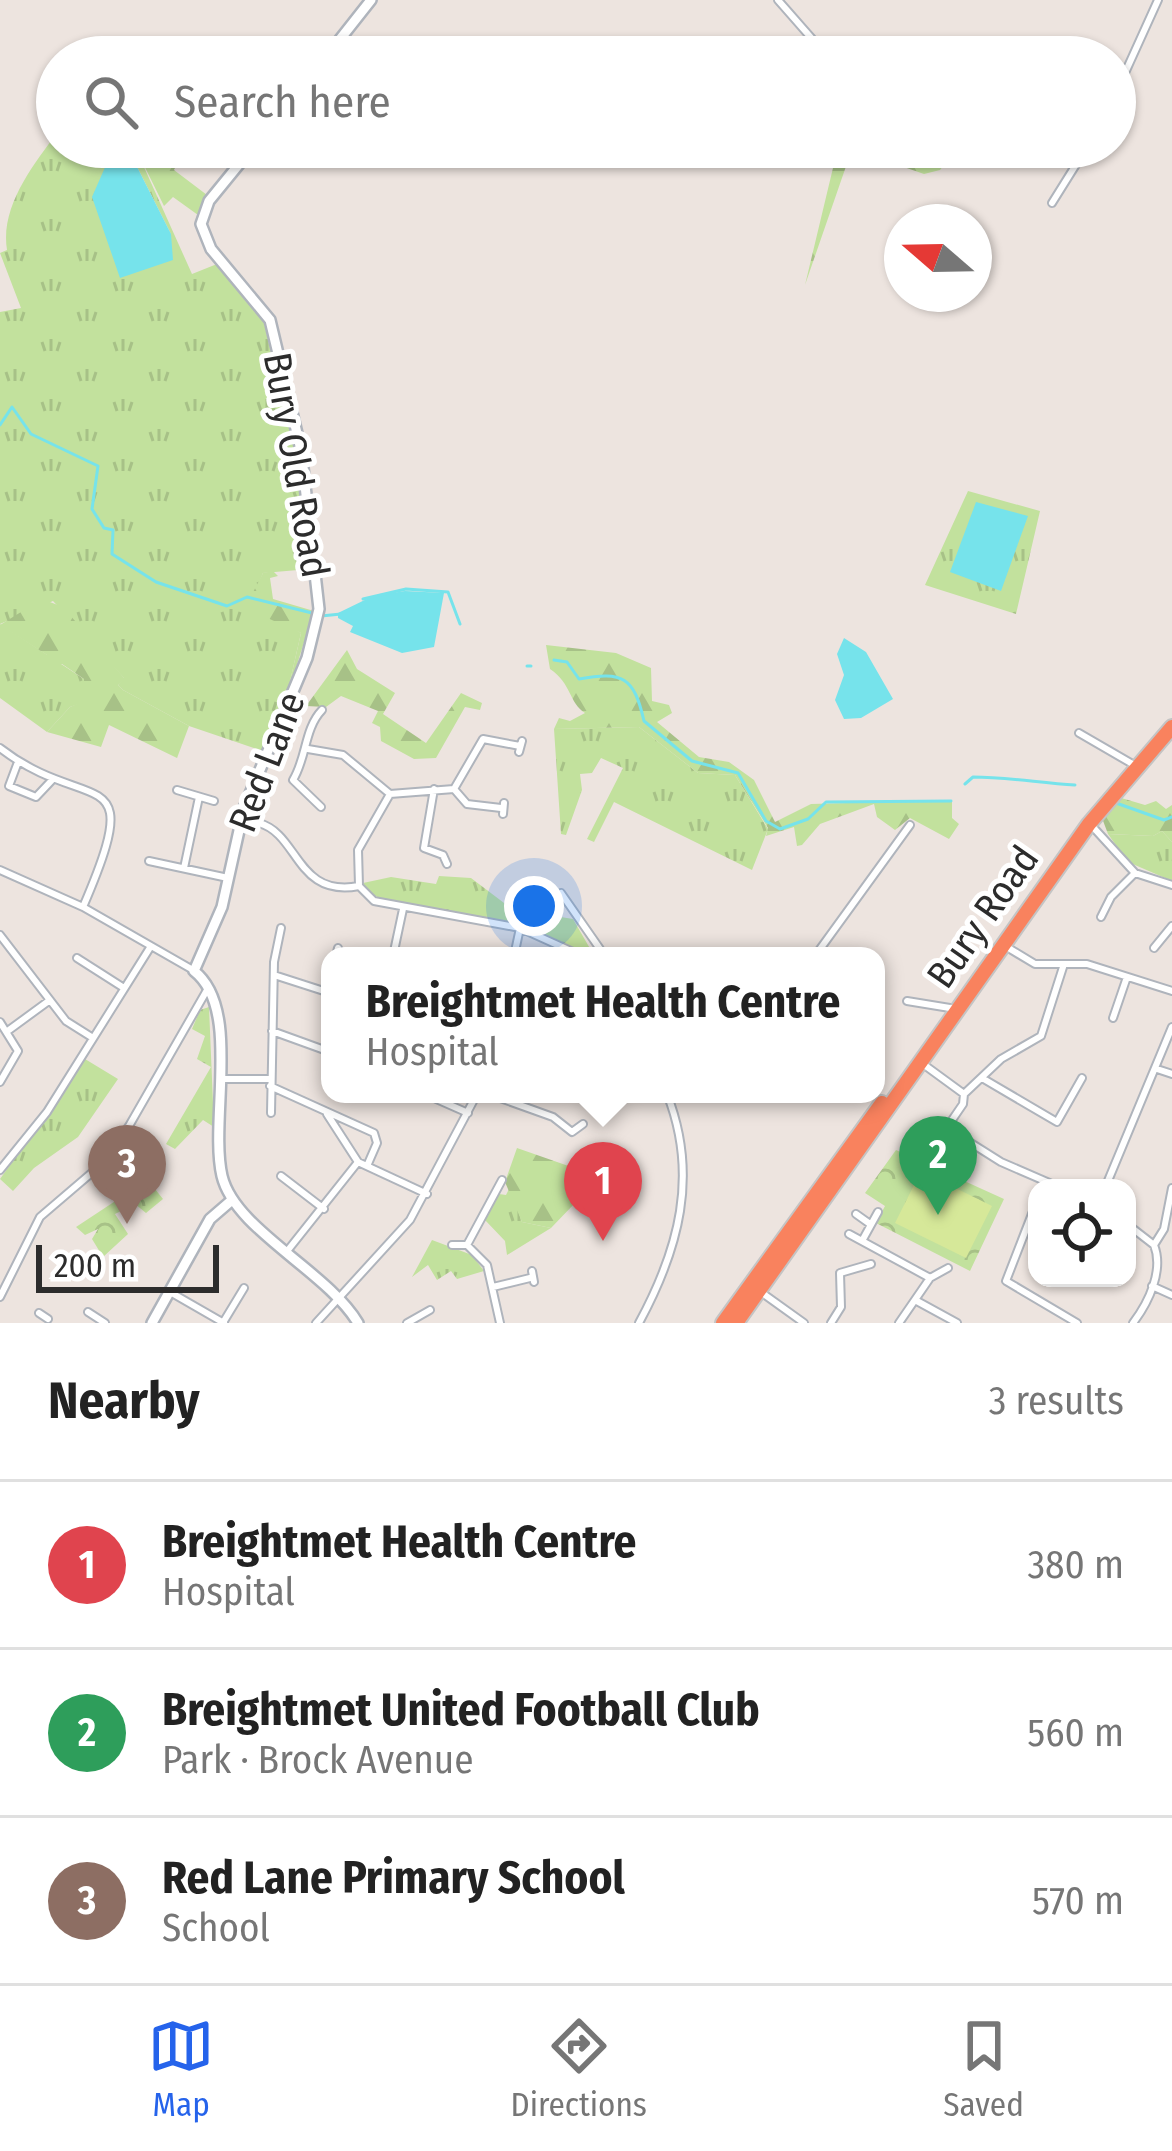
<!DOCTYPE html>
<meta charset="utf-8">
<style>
body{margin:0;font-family:"Fira Sans Condensed",sans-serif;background:#f2f2f2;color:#222}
.controls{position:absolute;right:36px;bottom:36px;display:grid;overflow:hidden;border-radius:24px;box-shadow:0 3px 9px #0004}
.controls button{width:108px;height:108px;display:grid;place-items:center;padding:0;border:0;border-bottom:3px solid #e0e0e0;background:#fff;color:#222;font:60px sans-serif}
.compass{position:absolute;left:884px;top:204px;width:108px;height:108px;border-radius:50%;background:#fff;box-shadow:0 3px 9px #0004;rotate:290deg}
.scale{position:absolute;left:36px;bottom:30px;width:183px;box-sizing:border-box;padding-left:12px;border:6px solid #2c2c2c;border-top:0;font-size:33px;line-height:42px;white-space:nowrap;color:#2c2c2c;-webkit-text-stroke:9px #fff;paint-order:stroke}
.you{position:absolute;left:534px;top:906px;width:42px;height:42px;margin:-30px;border:9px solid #fff;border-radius:50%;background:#1a73e8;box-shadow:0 0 0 18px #1a73e833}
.badge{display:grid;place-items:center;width:78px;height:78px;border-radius:50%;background:#2563eb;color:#fff;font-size:39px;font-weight:700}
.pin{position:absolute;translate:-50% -99px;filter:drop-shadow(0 3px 6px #0008)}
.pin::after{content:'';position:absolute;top:63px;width:42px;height:36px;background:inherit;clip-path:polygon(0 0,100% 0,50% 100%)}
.popup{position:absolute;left:321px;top:947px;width:564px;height:156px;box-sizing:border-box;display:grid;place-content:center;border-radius:24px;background:#fff;filter:drop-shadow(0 3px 9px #0005);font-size:39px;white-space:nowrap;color:#767676}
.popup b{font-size:45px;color:#222}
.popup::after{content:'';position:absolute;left:50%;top:100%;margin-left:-24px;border:24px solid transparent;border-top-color:#fff}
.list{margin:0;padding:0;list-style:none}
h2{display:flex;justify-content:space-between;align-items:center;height:156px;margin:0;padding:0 48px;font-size:51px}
h2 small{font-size:39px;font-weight:400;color:#767676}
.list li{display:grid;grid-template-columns:78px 1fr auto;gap:36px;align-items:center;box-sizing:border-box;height:168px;padding:0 48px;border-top:3px solid #e0e0e0}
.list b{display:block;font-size:45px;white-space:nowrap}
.list p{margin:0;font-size:39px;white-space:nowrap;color:#767676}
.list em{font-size:39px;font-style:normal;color:#767676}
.icon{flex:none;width:66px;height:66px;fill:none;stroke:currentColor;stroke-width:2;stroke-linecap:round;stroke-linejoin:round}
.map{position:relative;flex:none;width:1172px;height:1323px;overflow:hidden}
.search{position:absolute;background:#fff;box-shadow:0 3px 9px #0004;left:36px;right:36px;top:36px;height:132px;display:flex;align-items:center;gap:30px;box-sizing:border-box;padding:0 42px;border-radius:66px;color:#767676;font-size:45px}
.sheet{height:660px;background:#fff}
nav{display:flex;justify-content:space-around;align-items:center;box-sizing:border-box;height:168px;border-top:3px solid #e0e0e0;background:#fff;font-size:33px;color:#767676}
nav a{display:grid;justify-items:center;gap:6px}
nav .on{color:#2563eb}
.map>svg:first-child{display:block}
</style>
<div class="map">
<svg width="1172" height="1323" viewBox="0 0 1172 1323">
<defs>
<pattern id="grass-tufts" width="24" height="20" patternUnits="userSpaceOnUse" patternTransform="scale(3)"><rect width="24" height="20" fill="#c2e19d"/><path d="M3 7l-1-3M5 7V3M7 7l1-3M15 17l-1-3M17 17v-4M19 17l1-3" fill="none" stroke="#a7c187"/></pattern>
<pattern id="forest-firs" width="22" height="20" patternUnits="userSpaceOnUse" patternTransform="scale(3)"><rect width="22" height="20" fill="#c2e19d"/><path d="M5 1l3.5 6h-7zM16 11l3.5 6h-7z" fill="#a7c187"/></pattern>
<pattern id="park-crowns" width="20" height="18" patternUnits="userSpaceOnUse" patternTransform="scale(3)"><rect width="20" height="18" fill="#c2e19d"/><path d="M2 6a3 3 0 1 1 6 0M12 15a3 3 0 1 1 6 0" fill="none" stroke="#a7c187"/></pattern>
</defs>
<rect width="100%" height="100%" fill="#ede4df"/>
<path fill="url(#grass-tufts)" d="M 57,133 L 57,147 L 119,147 L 113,149 L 171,234 L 127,147 L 135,147 L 192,274 L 217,264 L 262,315 L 293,443 L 310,569 L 263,573 L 251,602 L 301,633 L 286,699 L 263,751 L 189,726 L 123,690 L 118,685 L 124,678 L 53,601 L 0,624 L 0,312 L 21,308 L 0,253 L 7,250 C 0,207 33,165 57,133 Z
M 968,491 L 1040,511 L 1016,614 L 925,585 Z
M 0,624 L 84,679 L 85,702 L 70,707 L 47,732 L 0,698 Z
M 639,727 L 698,773 L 735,775 L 768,829 L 752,870 L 614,802 L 594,842 L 587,839 L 623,768 L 601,758 L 592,773 L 580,774 L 582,790 L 566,835 L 561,834 L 554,729 Z
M 1162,831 L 1172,842 L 1172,881 L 1128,862 L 1108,834 L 1153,836 Z
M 439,876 L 471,878 L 512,909 L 573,919 L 592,952 L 585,954 L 530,927 L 384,900 L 369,893 L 363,883 L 391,877 L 436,884 Z
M 209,1007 L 214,1127 L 203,1120 L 175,1149 L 166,1144 L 211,1067 L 197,1059 L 205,1036 L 192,1029 L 200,1010 Z
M 85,1059 L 118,1079 L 78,1137 L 34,1168 L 13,1191 L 0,1179 Z
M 510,1187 L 522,1222 L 551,1228 L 507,1255 L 505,1241 L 485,1220 L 499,1194 L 506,1195 Z
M 432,1240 L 472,1255 L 484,1271 L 457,1279 L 451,1271 L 437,1280 L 428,1265 L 412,1277 Z"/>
<path fill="url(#forest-firs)" d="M 135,147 L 148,152 L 185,147 L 174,170 L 207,195 L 198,215 L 173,197 L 164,206 Z
M 838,147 L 958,147 L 940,170 L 924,174 L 852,149 L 805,285 Z
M 273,571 L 278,576 L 270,578 L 273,599 L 314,611 L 286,699 L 301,633 L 245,608 L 263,573 Z
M 42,599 L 63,607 L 125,679 L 118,685 L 123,690 L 189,726 L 177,758 L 109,725 L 101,747 L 47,732 L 70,707 L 84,701 L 84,679 L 62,664 L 46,664 L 47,655 L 0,625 Z
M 546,645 L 616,653 L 651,668 L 652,701 L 669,705 L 672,713 L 657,722 L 699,757 L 729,762 L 754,780 L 775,822 L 811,804 L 952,800 L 952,818 L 959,824 L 949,839 L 910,818 L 895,830 L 877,817 L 874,804 L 820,824 L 802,845 L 797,846 L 794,827 L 766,836 L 768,828 L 735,775 L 698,773 L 639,727 L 554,729 L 559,718 L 570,721 L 585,713 C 569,703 572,684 550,669 Z
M 347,650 L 357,669 L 395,693 L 383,714 L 426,743 L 461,693 L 482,703 L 480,710 L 465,707 L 436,758 L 414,759 L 381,741 L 380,727 L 372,723 L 378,711 L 341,696 L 326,707 L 306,706 Z
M 1118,797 L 1145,805 L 1156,801 L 1166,809 L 1172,805 L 1172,842 L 1162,831 L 1153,836 L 1108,834 L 1102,818 Z
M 517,1148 L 600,1177 L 551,1228 L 522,1222 L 505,1182 Z"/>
<path fill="url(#park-crowns)" d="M 896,1150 L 1004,1199 L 970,1271 L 876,1223 L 885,1206 L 865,1193 Z
M 155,1189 L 163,1199 L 146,1213 L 135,1204 L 115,1214 L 128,1234 L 103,1257 L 92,1239 L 98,1229 L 85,1235 L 76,1227 L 126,1194 L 139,1201 Z"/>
<path fill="#d6e899" d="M 921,1171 L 992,1206 L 966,1258 L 895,1223 Z"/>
<path fill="#76e3eb" d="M 127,147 L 171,234 L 173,260 L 120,278 L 92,197 L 113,149 Z
M 976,502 L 1028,516 L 1001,591 L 950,572 Z
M 405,591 L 444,593 L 434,647 L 402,653 L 350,632 L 353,626 L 338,618 L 338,613 L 373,596 Z
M 844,638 L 866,652 L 893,699 L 861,718 L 844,719 L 835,700 L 844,675 L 837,654 Z"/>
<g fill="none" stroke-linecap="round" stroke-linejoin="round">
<path stroke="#76e3eb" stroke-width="3" d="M 0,425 L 12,407 L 31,434 L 98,466 L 92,509 L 104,528 L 113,530 L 112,554 L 156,582 L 227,606 L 247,597 L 312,613
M 363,599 L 406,589 L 448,592 L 460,624
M 321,616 L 341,614
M 554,660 L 567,662 L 579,679 C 623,671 634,677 644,721 L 692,761 L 738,773 L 766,821 L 780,829 L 808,819 L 826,802 L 951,801
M 527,666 L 531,666
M 965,784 L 973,777 C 1008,777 1040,783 1075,785
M 1116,803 L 1164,820 L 1172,817"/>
<g stroke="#afb4bc" stroke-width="10">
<path id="street" d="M 778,0 L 828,57
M 1115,95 L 1158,0
M 1052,203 L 1087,147
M 1079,733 L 1136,766
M 0,748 C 89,817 148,756 83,907
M 308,749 L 343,755 L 390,794 L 454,789 L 483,739 L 520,746
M 519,752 L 522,741
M 18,762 L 9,786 L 36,797 L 53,779
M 434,789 L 424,848 L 443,855 L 447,864
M 454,789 L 467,804 L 501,808
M 177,790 L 214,801
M 321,807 L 293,780 C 307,757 304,729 322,710
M 503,814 L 504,803
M 259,823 C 299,834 296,898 359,886
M 1092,826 L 1135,873 L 1172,885
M 149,861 L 228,878
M 184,868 L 199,797
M 0,870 L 83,907 L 193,970
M 359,886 L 374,901 L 520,928 L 582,956
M 359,886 L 358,850 L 390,794
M 561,893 L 600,949 L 595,956
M 1101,917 L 1111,897 L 1135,873
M 0,935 L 66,1021 L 93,1038
M 1005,946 L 1035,964 L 1087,964 L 1172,991
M 1154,948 L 1172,926
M 336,956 L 338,948
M 393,956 L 403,909
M 514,956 L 520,928
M 815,956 L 910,825
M 77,958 L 124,988
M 274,975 L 330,993
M 907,1001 L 956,1009
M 1113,1018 L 1127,977
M 0,1022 L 18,1051 L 0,1082
M 9,1030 L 50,1000
M 272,1031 L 330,1052
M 923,1064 L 964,1094 L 963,1104 L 939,1139
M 1157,1069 L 1172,1074
M 982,1078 L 1057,1122 L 1082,1078
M 223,1079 L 269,1079
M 270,1086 L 374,1133 L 377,1143 L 367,1166
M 425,1094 L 468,1113
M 489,1094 L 553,1117 L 572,1132 L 583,1124
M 964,1094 L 1001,1059 L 1041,1036 L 1064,964
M 271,1113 L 274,962 L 281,928
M 327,1114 L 358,1162 L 427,1194
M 947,1128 L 1001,1162 L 1061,1188
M 0,1170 L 47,1112 L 151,946
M 281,1176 L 324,1209
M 1105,1188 L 1172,1027
M 1037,1201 L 1006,1281 L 1077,1323
M 856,1214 L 870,1224
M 1127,1224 L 1154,1245
M 849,1234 L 930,1278
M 862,1241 L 878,1212
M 452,1245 L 467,1245 L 487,1265 L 500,1323
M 467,1245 L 502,1180
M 288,1250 L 358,1162
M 532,1271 L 534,1282
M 1152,1286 L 1172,1295
M 493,1287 L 530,1278
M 758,1290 L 804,1323
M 170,1292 L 224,1323
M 0,1297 L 40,1217 L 102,1164 L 129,1126 L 207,990
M 915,1300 L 957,1323
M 88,1312 L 105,1323
M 39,1313 L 48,1319
M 224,1321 L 244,1288
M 316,1323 L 410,1220 L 477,1094
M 407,1323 L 430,1310
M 639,1323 C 679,1249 699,1175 667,1094
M 831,1323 L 841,1307 L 840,1273 L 871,1264
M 899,1323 L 930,1278 L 948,1268
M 1133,1323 C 1149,1302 1164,1270 1154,1245 L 1164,1229 L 1172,1188"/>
</g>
<g stroke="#afb4bc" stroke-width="14">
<path id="secondary" d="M 326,57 L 371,0
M 253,147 L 209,201 L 201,224 L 211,249 L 270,320 L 301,450 L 319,609 L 307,658 L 244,808 L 222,907 L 194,971 C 242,1008 209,1120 222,1176 C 235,1230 327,1271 358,1323
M 152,1323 L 210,1219 L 232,1200"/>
</g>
<g stroke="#c4c4c4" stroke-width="18">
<path id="highway" d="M 723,1323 L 882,1103
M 736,1323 L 1089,824 L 1172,727"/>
</g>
<use href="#street" stroke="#fff" stroke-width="6"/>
<use href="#secondary" stroke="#fff" stroke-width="9"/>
<use href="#highway" stroke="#f9825e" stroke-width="14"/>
</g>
<g text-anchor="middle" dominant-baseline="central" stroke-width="10" stroke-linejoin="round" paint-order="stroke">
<g font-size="39" fill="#2c2c2c" stroke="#fff">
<text transform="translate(296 465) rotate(80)">Bury Old Road</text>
<text transform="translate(267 762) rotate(-69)">Red Lane</text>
<text transform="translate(983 917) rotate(-55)">Bury Road</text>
</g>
</g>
</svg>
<div class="controls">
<button><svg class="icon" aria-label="locate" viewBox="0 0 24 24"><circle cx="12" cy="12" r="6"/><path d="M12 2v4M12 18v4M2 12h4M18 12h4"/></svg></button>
</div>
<svg class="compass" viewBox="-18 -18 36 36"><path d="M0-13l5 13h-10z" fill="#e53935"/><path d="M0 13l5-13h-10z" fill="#767676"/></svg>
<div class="scale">200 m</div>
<div class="you"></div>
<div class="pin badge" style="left:603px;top:1241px;background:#e0444e">1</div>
<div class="popup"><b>Breightmet Health Centre</b>Hospital</div>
<div class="pin badge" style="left:938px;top:1215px;background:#2e9e5b">2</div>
<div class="pin badge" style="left:127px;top:1224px;background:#8d6e63">3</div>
<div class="search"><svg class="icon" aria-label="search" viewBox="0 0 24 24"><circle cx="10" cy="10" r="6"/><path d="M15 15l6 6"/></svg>Search here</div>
</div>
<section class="sheet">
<h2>Nearby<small>3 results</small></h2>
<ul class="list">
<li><span class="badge" style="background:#e0444e">1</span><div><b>Breightmet Health Centre</b><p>Hospital</p></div><em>380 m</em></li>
<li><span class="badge" style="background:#2e9e5b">2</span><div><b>Breightmet United Football Club</b><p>Park · Brock Avenue</p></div><em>560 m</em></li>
<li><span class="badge" style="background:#8d6e63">3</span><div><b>Red Lane Primary School</b><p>School</p></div><em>570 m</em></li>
</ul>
</section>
<nav>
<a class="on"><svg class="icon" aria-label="map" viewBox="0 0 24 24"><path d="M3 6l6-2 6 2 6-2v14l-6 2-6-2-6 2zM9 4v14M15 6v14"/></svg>Map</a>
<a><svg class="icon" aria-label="directions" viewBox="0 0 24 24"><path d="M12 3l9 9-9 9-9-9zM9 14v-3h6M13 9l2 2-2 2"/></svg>Directions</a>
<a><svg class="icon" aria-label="saved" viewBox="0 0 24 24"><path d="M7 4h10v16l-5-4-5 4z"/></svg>Saved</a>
</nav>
